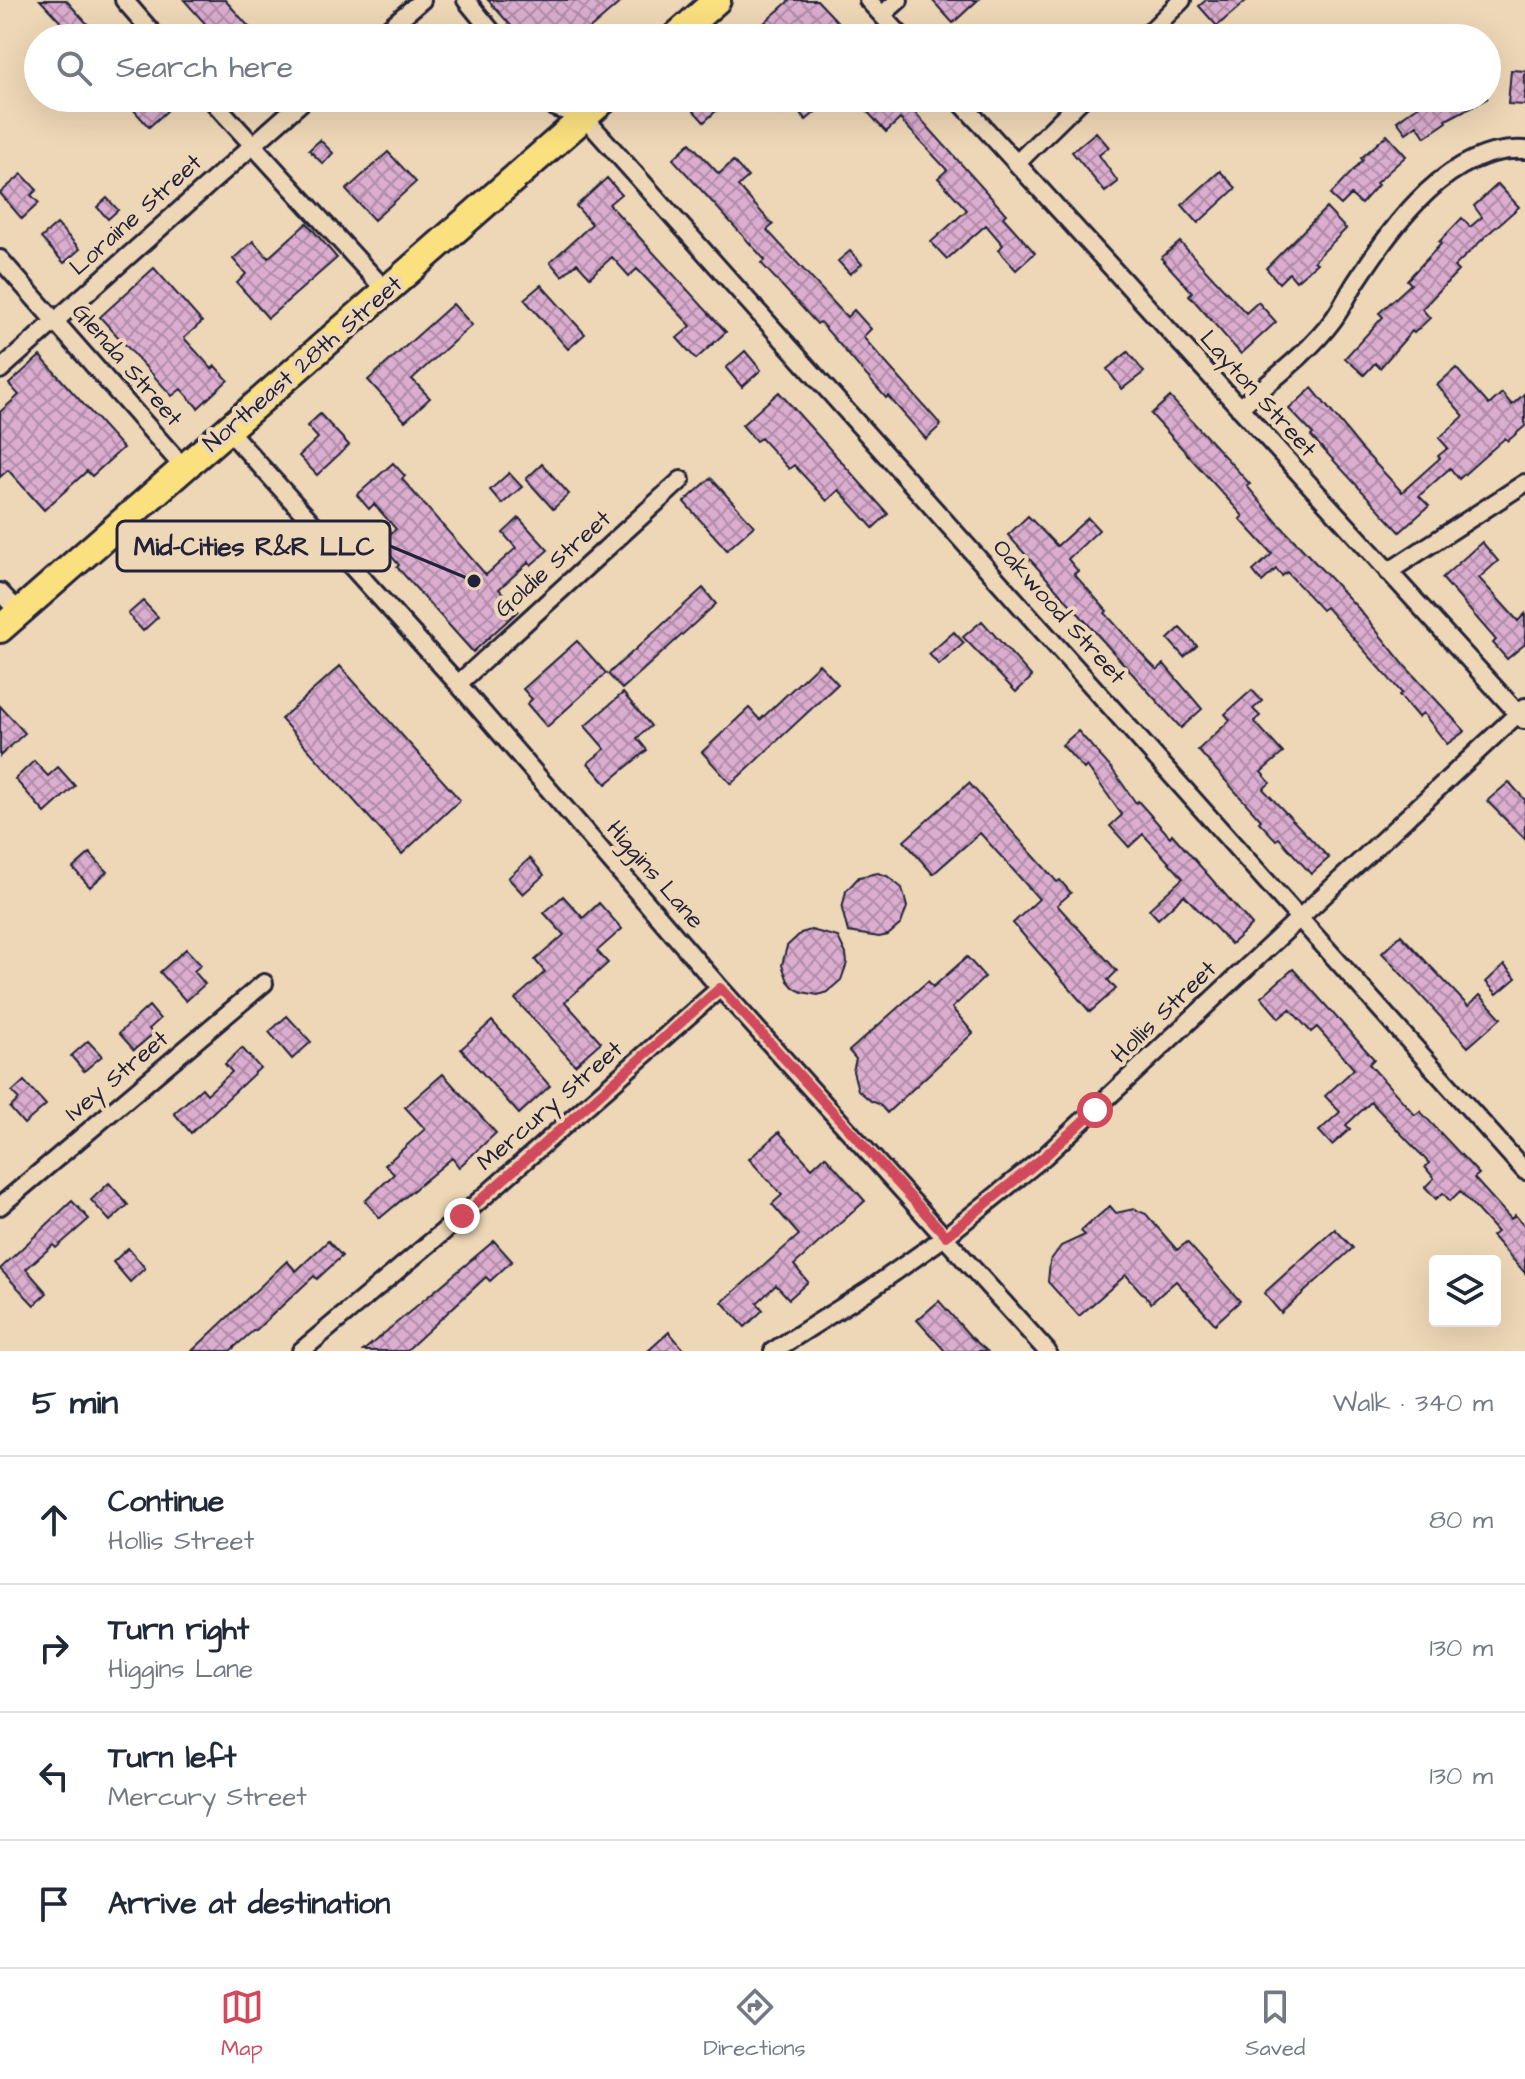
<!DOCTYPE html>
<meta charset="utf-8">
<style>
body{margin:0;font-family:"Architects Daughter",sans-serif;background:#f2f2f3;color:#1f2937}
.controls{position:absolute;right:24px;bottom:24px;display:grid;overflow:hidden;border-radius:8px;box-shadow:0 8px 32px #0002}
.controls button{width:72px;height:72px;display:grid;place-items:center;padding:0;border:0;border-bottom:2px solid #e0e1e3;background:#fff;color:#1f2937;font:40px sans-serif}
.stop{position:absolute;width:24px;height:24px;margin:-18px;border:6px solid #d1495b;border-radius:50%;background:#fff}
.stop.end{background:#d1495b;border-color:#fff;box-shadow:0 2px 8px #0008}
.list{margin:0;padding:0;list-style:none}
h2{display:flex;justify-content:space-between;align-items:center;height:104px;margin:0;padding:0 32px;font-size:34px}
h2 small{font-size:26px;font-weight:400;color:#747a83}
.list li{display:grid;grid-template-columns:52px 1fr auto;gap:24px;align-items:center;box-sizing:border-box;height:128px;padding:0 32px;border-top:2px solid #e0e1e3}
.list b{display:block;font-size:30px;white-space:nowrap}
.list p{margin:0;font-size:26px;white-space:nowrap;color:#747a83}
.list em{font-size:26px;font-style:normal;color:#747a83}
.icon{flex:none;width:44px;height:44px;fill:none;stroke:currentColor;stroke-width:2;stroke-linecap:round;stroke-linejoin:round}
.map{position:relative;flex:none;width:1525px;height:1351px;overflow:hidden}
.search{position:absolute;background:#fff;box-shadow:0 8px 32px #0002;left:24px;right:24px;top:24px;height:88px;display:flex;align-items:center;gap:20px;box-sizing:border-box;padding:0 28px;border-radius:44px;color:#747a83;font-size:30px}
.sheet{height:616px;background:#fff}
nav{display:flex;justify-content:space-around;align-items:center;box-sizing:border-box;height:112px;border-top:2px solid #e0e1e3;background:#fff;font-size:22px;color:#747a83}
nav a{display:grid;justify-items:center;gap:4px}
nav .on{color:#d1495b}
.map>svg:first-child{display:block}
</style>
<div class="map">
<svg width="1525" height="1351" viewBox="0 0 1525 1351">
<defs>
<pattern id="building-cross-hatch" width="8" height="8" patternUnits="userSpaceOnUse" patternTransform="scale(2)"><rect width="8" height="8" fill="#dbadcf"/><path d="M0 0l8 8M0 8l8-8" fill="none" stroke="#b18ca9"/></pattern>
</defs>
<rect width="100%" height="100%" fill="#eed7b6"/>
<filter id="ink" filterUnits="userSpaceOnUse"><feTurbulence type="fractalNoise" baseFrequency=".0125" numOctaves="2"/><feDisplacementMap in="SourceGraphic" scale="16" xChannelSelector="R" yChannelSelector="G"/><feConvolveMatrix kernelMatrix="1 2 1 2 8 2 1 2 1" color-interpolation-filters="sRGB"/></filter>
<g filter="url(#ink)">
<path fill="url(#building-cross-hatch)" stroke="#22223b" stroke-width="2" d="M 40,0 L 66,0 L 100,38 L 55,38 L 66,28 Z
M 184,0 L 225,0 L 259,38 L 218,38 Z
M 488,0 L 623,0 L 579,38 L 522,38 Z
M 790,0 L 817,0 L 853,38 L 820,38 L 810,27 L 797,38 L 747,38 Z
M 932,0 L 978,0 L 953,23 Z
M 1206,0 L 1247,0 L 1217,26 L 1199,6 Z
M 1511,70 L 1525,71 L 1525,105 L 1508,104 Z
M 123,98 L 155,98 L 167,111 L 149,127 Z
M 704,98 L 730,98 L 704,122 L 692,109 Z
M 767,98 L 832,98 L 806,120 L 792,104 L 781,114 Z
M 855,98 L 902,98 L 1006,214 L 1003,217 L 1035,253 L 1016,270 L 998,250 L 1003,245 L 986,225 L 947,259 L 931,242 L 967,210 L 938,178 L 947,170 L 900,119 L 886,132 Z
M 1429,98 L 1488,98 L 1446,120 L 1447,122 L 1425,137 L 1417,125 L 1406,133 L 1397,121 Z
M 1096,132 L 1109,147 L 1099,155 L 1118,182 L 1105,192 L 1072,152 Z
M 1387,135 L 1406,156 L 1376,183 L 1378,185 L 1361,204 L 1351,195 L 1341,205 L 1330,195 L 1363,160 L 1361,158 Z
M 320,140 L 333,153 L 323,164 L 309,150 Z
M 690,143 L 719,174 L 733,161 L 748,177 L 738,186 L 773,225 L 767,230 L 847,317 L 854,310 L 871,329 L 863,337 L 941,425 L 926,439 L 888,396 L 886,398 L 820,322 L 817,324 L 761,263 L 765,260 L 673,159 Z
M 388,152 L 416,182 L 374,220 L 346,190 Z
M 1220,171 L 1236,188 L 1198,223 L 1182,205 Z
M 22,174 L 37,190 L 31,195 L 39,203 L 22,219 L 0,193 Z
M 607,178 L 621,194 L 609,204 L 726,332 L 696,359 L 677,338 L 691,326 L 637,269 L 629,276 L 612,257 L 590,277 L 577,263 L 562,276 L 550,262 L 592,224 L 576,206 Z
M 1498,184 L 1519,207 L 1488,234 L 1454,267 L 1458,271 L 1422,309 L 1430,318 L 1414,333 L 1412,331 L 1380,368 L 1375,363 L 1364,375 L 1345,358 L 1383,317 L 1379,313 L 1411,284 L 1407,280 L 1441,244 L 1439,242 L 1462,218 L 1470,227 L 1482,217 L 1474,206 Z
M 107,198 L 118,210 L 108,219 L 97,207 Z
M 1326,208 L 1346,229 L 1314,261 L 1317,263 L 1296,281 L 1289,273 L 1279,283 L 1266,268 Z
M 307,223 L 337,258 L 268,318 L 237,283 L 246,274 L 233,259 L 253,241 L 268,258 Z
M 57,224 L 80,249 L 64,263 L 41,238 Z
M 1180,242 L 1246,313 L 1258,302 L 1276,322 L 1241,354 L 1189,295 L 1192,292 L 1161,258 Z
M 850,251 L 862,264 L 850,274 L 838,261 Z
M 154,268 L 202,322 L 184,338 L 212,369 L 215,366 L 228,380 L 198,408 L 181,389 L 172,396 L 100,317 Z
M 541,285 L 585,334 L 568,349 L 524,299 Z
M 453,304 L 472,325 L 412,379 L 430,398 L 405,421 L 368,380 Z
M 745,351 L 761,370 L 742,387 L 726,368 Z
M 1128,352 L 1144,372 L 1122,389 L 1107,369 Z
M 40,356 L 123,448 L 92,476 L 87,471 L 44,510 L 8,470 L 0,477 L 0,412 L 19,395 L 9,384 Z
M 1456,368 L 1489,405 L 1502,393 L 1512,405 L 1525,393 L 1525,426 L 1508,441 L 1505,438 L 1459,479 L 1450,468 L 1419,496 L 1429,506 L 1400,532 L 1311,436 L 1313,434 L 1289,409 L 1312,388 L 1361,448 L 1402,492 L 1440,458 L 1438,456 L 1448,448 L 1439,438 L 1464,416 L 1437,385 Z
M 779,392 L 888,514 L 873,528 L 839,490 L 827,501 L 794,465 L 789,469 L 761,438 L 756,441 L 742,425 Z
M 1170,397 L 1250,484 L 1247,486 L 1277,522 L 1358,608 L 1405,666 L 1465,731 L 1447,744 L 1423,713 L 1418,717 L 1399,695 L 1402,693 L 1326,607 L 1322,610 L 1287,572 L 1282,576 L 1276,569 L 1262,582 L 1253,571 L 1272,554 L 1240,519 L 1243,516 L 1151,414 Z
M 320,414 L 349,445 L 317,475 L 299,456 L 318,438 L 307,426 Z
M 393,463 L 405,476 L 402,479 L 486,575 L 516,548 L 503,533 L 519,518 L 548,550 L 531,565 L 529,562 L 499,589 L 518,611 L 473,652 L 397,567 L 399,565 L 380,543 L 396,529 L 374,504 L 369,509 L 357,495 Z
M 542,464 L 569,494 L 553,509 L 526,479 Z
M 509,473 L 522,487 L 502,504 L 490,490 Z
M 711,478 L 754,526 L 727,550 L 684,502 Z
M 1028,516 L 1057,546 L 1088,518 L 1099,530 L 1068,559 L 1078,571 L 1074,574 L 1107,611 L 1105,613 L 1149,662 L 1157,670 L 1164,664 L 1202,709 L 1181,728 L 1008,535 Z
M 1482,542 L 1498,561 L 1479,578 L 1518,621 L 1525,614 L 1525,644 L 1507,659 L 1493,643 L 1496,640 L 1442,578 Z
M 703,588 L 716,604 L 622,689 L 608,674 Z
M 143,601 L 158,617 L 143,631 L 128,614 Z
M 982,621 L 1032,677 L 1016,692 L 963,637 Z
M 1180,628 L 1197,646 L 1184,657 L 1168,639 Z
M 954,632 L 964,643 L 939,665 L 929,654 Z
M 577,641 L 606,673 L 547,727 L 527,704 L 532,699 L 523,689 Z
M 819,664 L 838,684 L 731,784 L 702,752 L 749,708 L 760,720 Z
M 340,666 L 460,800 L 402,854 L 281,719 Z
M 1252,690 L 1262,701 L 1253,709 L 1260,716 L 1254,721 L 1283,753 L 1261,772 L 1270,783 L 1263,789 L 1329,858 L 1311,874 L 1279,838 L 1276,840 L 1259,822 L 1261,820 L 1198,750 L 1230,720 L 1225,714 Z
M 623,693 L 651,726 L 637,738 L 647,750 L 606,784 L 588,763 L 605,749 L 585,726 Z
M 0,706 L 25,733 L 0,756 Z
M 1078,731 L 1112,769 L 1136,803 L 1138,801 L 1170,837 L 1172,834 L 1252,925 L 1231,944 L 1184,895 L 1158,919 L 1149,909 L 1183,878 L 1143,834 L 1129,847 L 1110,826 L 1122,815 L 1087,766 L 1084,769 L 1062,745 Z
M 34,761 L 48,776 L 58,767 L 75,786 L 45,813 L 15,779 Z
M 1509,782 L 1525,800 L 1525,839 L 1487,801 Z
M 969,783 L 1057,882 L 1060,880 L 1071,893 L 1057,905 L 1117,971 L 1108,980 L 1116,989 L 1090,1012 L 1013,923 L 1039,899 L 980,833 L 933,874 L 904,841 Z
M 90,853 L 107,872 L 90,887 L 73,868 Z
M 530,858 L 544,875 L 523,894 L 508,878 Z
M 878,873 L 887,876 L 902,888 L 907,907 L 901,924 L 888,935 L 879,937 L 848,932 L 842,909 L 846,891 L 859,877 Z
M 563,896 L 583,918 L 599,903 L 622,929 L 597,951 L 608,963 L 565,1002 L 601,1042 L 575,1065 L 515,999 L 545,972 L 535,960 L 564,935 L 544,913 Z
M 811,930 L 838,937 L 846,954 L 847,963 L 841,980 L 827,992 L 818,995 L 802,992 L 794,988 L 788,981 L 782,965 L 787,946 L 801,933 Z
M 1401,935 L 1468,1006 L 1480,995 L 1501,1018 L 1468,1047 L 1382,953 Z
M 186,949 L 201,965 L 194,971 L 205,984 L 186,1001 L 160,972 Z
M 967,957 L 985,977 L 952,1008 L 973,1033 L 887,1113 L 879,1104 L 871,1101 L 858,1090 L 853,1071 L 856,1059 L 849,1051 L 928,981 L 933,987 Z
M 1504,965 L 1516,978 L 1497,994 L 1486,982 Z
M 1293,969 L 1374,1059 L 1369,1064 L 1415,1115 L 1420,1111 L 1479,1174 L 1474,1178 L 1511,1219 L 1515,1215 L 1525,1226 L 1525,1273 L 1492,1236 L 1497,1232 L 1460,1191 L 1450,1201 L 1443,1193 L 1436,1199 L 1425,1187 L 1434,1178 L 1425,1167 L 1429,1163 L 1371,1102 L 1346,1125 L 1350,1129 L 1332,1145 L 1319,1131 L 1340,1112 L 1325,1096 L 1354,1069 L 1317,1027 L 1311,1032 L 1290,1009 L 1279,1018 L 1261,997 Z
M 149,1006 L 160,1019 L 149,1029 L 153,1034 L 134,1050 L 119,1033 Z
M 287,1016 L 311,1042 L 292,1059 L 269,1032 Z
M 492,1021 L 550,1086 L 519,1114 L 461,1049 Z
M 88,1041 L 102,1056 L 84,1071 L 71,1056 Z
M 242,1048 L 260,1068 L 191,1133 L 174,1113 L 202,1088 L 207,1094 L 232,1072 L 225,1064 Z
M 443,1074 L 496,1133 L 459,1167 L 452,1158 L 380,1218 L 365,1201 L 394,1174 L 385,1165 L 425,1129 L 405,1107 Z
M 24,1081 L 46,1105 L 24,1124 L 10,1108 L 19,1099 L 12,1092 Z
M 779,1132 L 812,1168 L 825,1156 L 865,1201 L 794,1265 L 808,1282 L 789,1299 L 776,1285 L 757,1303 L 763,1310 L 745,1327 L 722,1302 L 799,1235 L 772,1204 L 782,1195 L 749,1159 Z
M 109,1183 L 128,1205 L 110,1221 L 91,1200 Z
M 72,1201 L 89,1219 L 56,1248 L 53,1245 L 26,1269 L 47,1293 L 34,1305 L 0,1269 Z
M 1110,1206 L 1116,1213 L 1134,1209 L 1146,1214 L 1177,1250 L 1187,1242 L 1240,1301 L 1215,1324 L 1176,1281 L 1151,1303 L 1126,1275 L 1079,1316 L 1048,1282 L 1050,1261 L 1061,1246 L 1085,1235 L 1081,1231 Z
M 1335,1229 L 1353,1248 L 1281,1313 L 1264,1293 Z
M 328,1241 L 342,1256 L 317,1279 L 314,1276 L 255,1331 L 254,1330 L 230,1351 L 192,1351 L 287,1261 L 296,1271 Z
M 494,1241 L 512,1261 L 490,1281 L 486,1277 L 406,1351 L 363,1351 Z
M 128,1248 L 145,1268 L 130,1282 L 113,1262 Z
M 939,1301 L 970,1336 L 987,1351 L 945,1351 L 917,1320 Z
M 669,1332 L 685,1351 L 648,1351 Z"/>
<g fill="none" stroke-linecap="round" stroke-linejoin="round">
<g stroke="#22223b" stroke-width="22">
<path id="minor" d="M 124,0 L 157,38
M 466,0 L 497,38
M 868,0 L 903,38
M 882,15 L 899,0
M 377,38 L 422,0
M 1144,38 L 1182,0
M 210,98 L 386,291
M 548,98 L 556,108 L 584,117 L 1525,1171
M 957,98 L 1524,720
M 1017,163 L 1083,98
M 0,259 L 184,468
M 0,370 L 306,98
M 1239,408 C 1270,381 1308,354 1333,320 C 1342,308 1349,292 1358,279 C 1395,223 1450,145 1525,150
M 228,430 L 458,684 L 720,988 L 1047,1351
M 1388,572 L 1525,483
M 0,592 L 19,612
M 458,684 L 681,480
M 0,1206 L 264,983
M 301,1351 L 462,1216 L 720,988
M 773,1351 L 869,1290 L 946,1236 L 1045,1156 L 1525,707"/>
</g>
<g stroke="#22223b" stroke-width="32">
<path id="primary" d="M 674,38 L 717,0
M 0,629 L 606,98"/>
</g>
<use href="#minor" stroke="#eed7b6" stroke-width="16"/>
<use href="#primary" stroke="#fbe080" stroke-width="26"/>
</g>
</g>
<g fill="none" stroke-linecap="round" stroke-linejoin="round" filter="url(#ink)">
<path stroke="#d1495b" stroke-width="10" d="M 462,1216 L 720,988 L 946,1236 L 1045,1156 L 1095,1110"/>
</g>
<g text-anchor="middle" dominant-baseline="central" stroke-width="8" stroke-linejoin="round" paint-order="stroke">
<g font-size="24" fill="#22223b" stroke="#eed7b6">
<text transform="translate(136 215) rotate(-42)">Loraine Street</text>
<text transform="translate(303 364) rotate(-41)">Northeast 28th Street</text>
<text transform="translate(127 365) rotate(49)">Glenda Street</text>
<text transform="translate(1258 394) rotate(48)">Layton Street</text>
<text transform="translate(553 564) rotate(-42)">Goldie Street</text>
<text transform="translate(1059 612) rotate(48)">Oakwood Street</text>
<text transform="translate(655 875) rotate(49)">Higgins Lane</text>
<text transform="translate(1164 1012) rotate(-44)">Hollis Street</text>
<text transform="translate(117 1076) rotate(-40)">Ivey Street</text>
<text transform="translate(550 1106) rotate(-41)">Mercury Street</text>
</g>
</g>
<path fill="none" stroke="#22223b" stroke-width="3" d="M474 581L390 546"/>
<circle fill="#22223b" stroke="#eed7b6" stroke-width="3" cx="474" cy="581" r="8"/>
<rect fill="#eed7b6" stroke="#22223b" stroke-width="3" x="117" y="521" width="273" height="50" rx="8"/>
<g font-size="26" text-anchor="middle" font-weight="bold" fill="#22223b">
<text x="254" y="555">Mid-Cities R&amp;R LLC</text>
</g>
</svg>
<div class="controls">
<button><svg class="icon" aria-label="layers" viewBox="0 0 24 24"><path d="M12 4l9 5-9 5-9-5zM3 14l9 5 9-5"/></svg></button>
</div>
<div class="stop" style="left:1095px;top:1110px"></div>
<div class="stop end" style="left:462px;top:1216px"></div>
<div class="search"><svg class="icon" aria-label="search" viewBox="0 0 24 24"><circle cx="10" cy="10" r="6"/><path d="M15 15l6 6"/></svg>Search here</div>
</div>
<section class="sheet">
<h2>5 min<small>Walk · 340 m</small></h2>
<ul class="list">
<li><svg class="icon" aria-label="ahead" viewBox="0 0 24 24"><path d="M12 20V5M6 11l6-6 6 6"/></svg><div><b>Continue</b><p>Hollis Street</p></div><em>80 m</em></li>
<li><svg class="icon" aria-label="right" viewBox="0 0 24 24"><path d="M7 20v-9h11M14 6l5 5-5 5"/></svg><div><b>Turn right</b><p>Higgins Lane</p></div><em>130 m</em></li>
<li><svg class="icon" aria-label="left" viewBox="0 0 24 24"><path d="M17 20v-9H6M10 6l-5 5 5 5"/></svg><div><b>Turn left</b><p>Mercury Street</p></div><em>130 m</em></li>
<li><svg class="icon" aria-label="arrive" viewBox="0 0 24 24"><path d="M6 21V4h12l-3 4 3 4H6"/></svg><div><b>Arrive at destination</b></div></li>
</ul>
</section>
<nav>
<a class="on"><svg class="icon" aria-label="map" viewBox="0 0 24 24"><path d="M3 6l6-2 6 2 6-2v14l-6 2-6-2-6 2zM9 4v14M15 6v14"/></svg>Map</a>
<a><svg class="icon" aria-label="directions" viewBox="0 0 24 24"><path d="M12 3l9 9-9 9-9-9zM9 14v-3h6M13 9l2 2-2 2"/></svg>Directions</a>
<a><svg class="icon" aria-label="saved" viewBox="0 0 24 24"><path d="M7 4h10v16l-5-4-5 4z"/></svg>Saved</a>
</nav>
